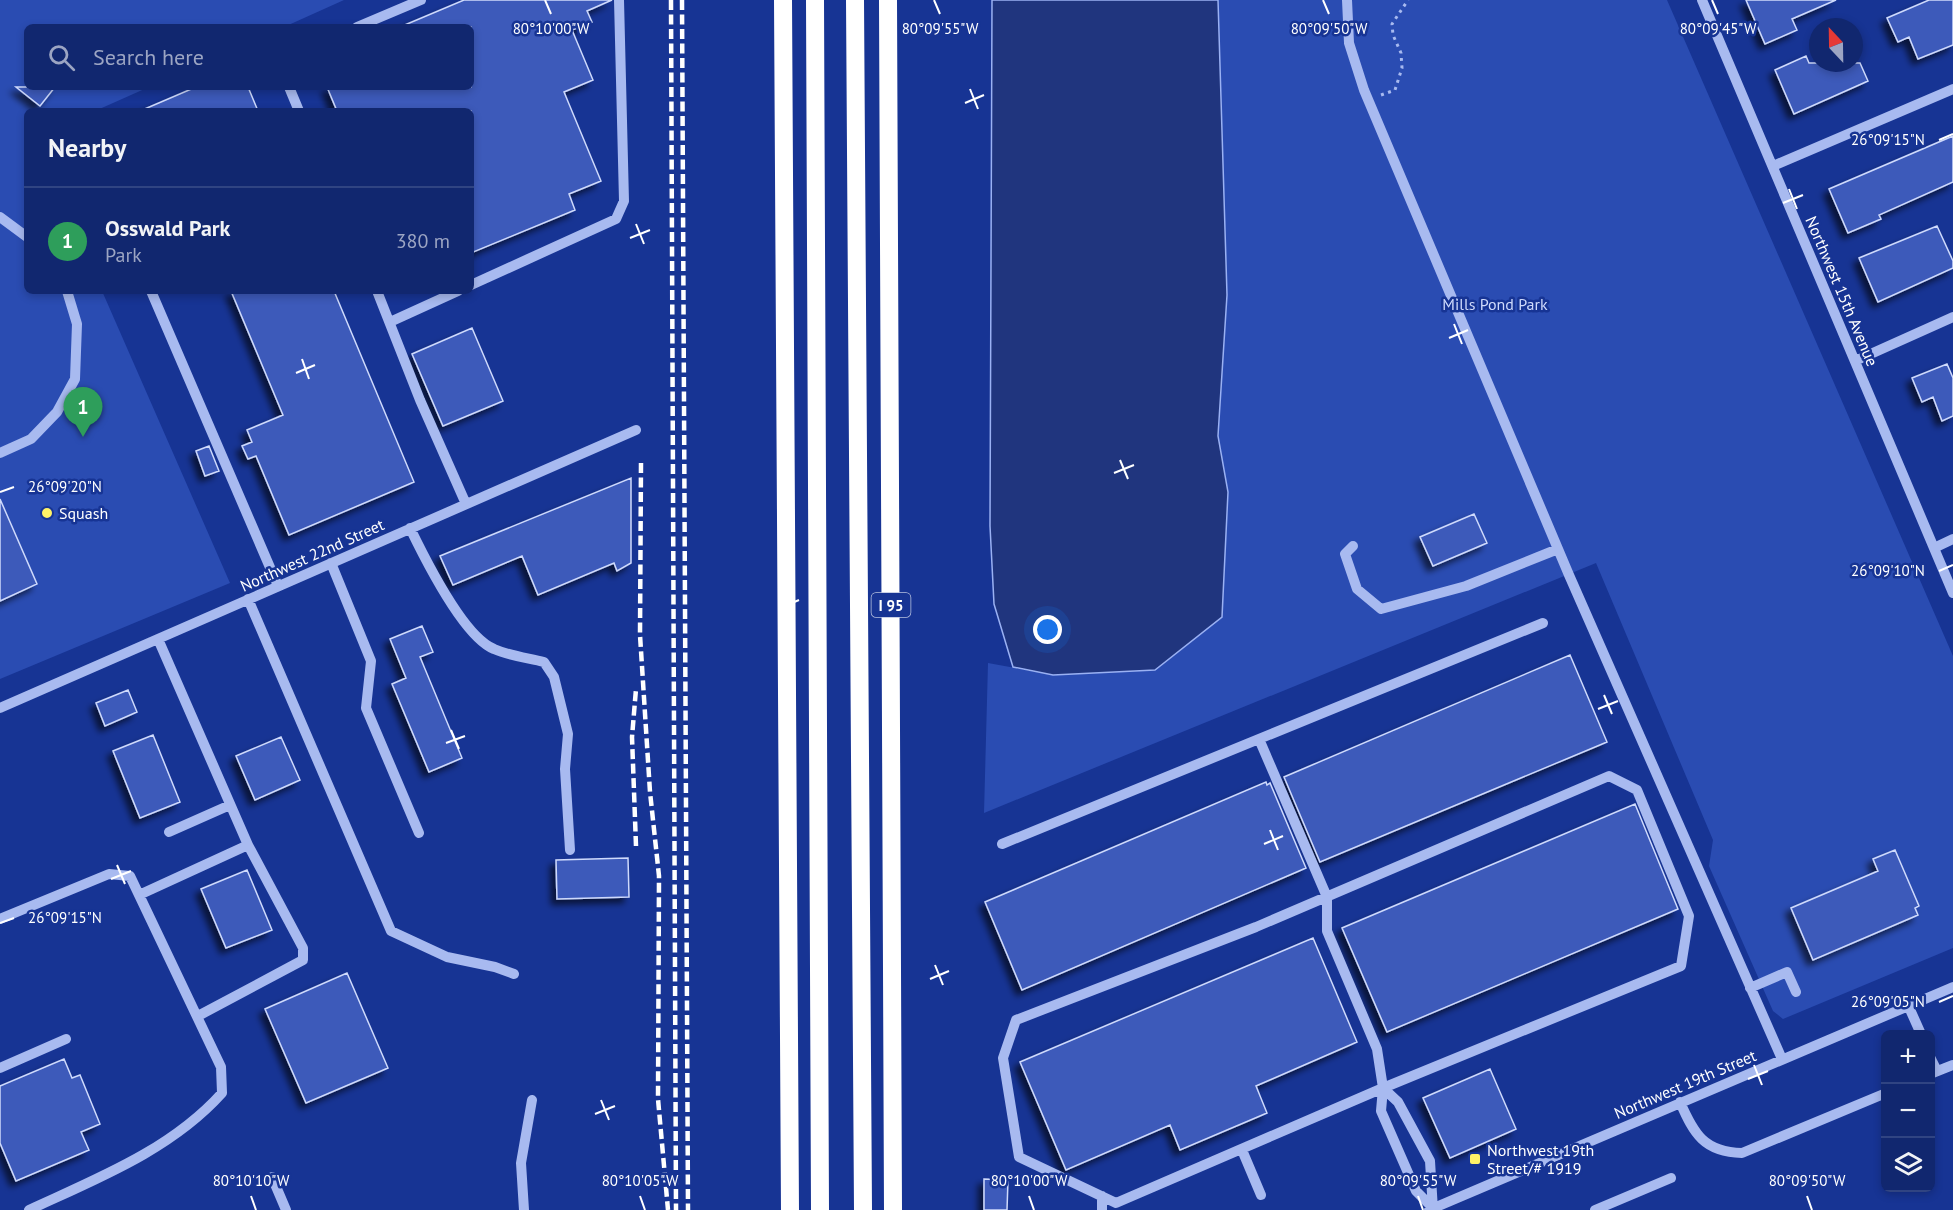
<!DOCTYPE html>
<meta charset="utf-8">
<style>
body{margin:0;font-family:"PT Sans",sans-serif;background:#1e3377;color:#f1f3f6}
.controls{position:absolute;right:18px;bottom:18px;display:grid;overflow:hidden;border-radius:9px;box-shadow:0 3px 9px #0003}
.controls button{width:54px;height:54px;display:grid;place-items:center;padding:0;border:0;border-bottom:2px solid #304482;background:#11276f;color:#f1f3f6;font:30px sans-serif}
.compass{position:absolute;left:1809px;top:18px;width:54px;height:54px;border-radius:50%;background:#11276f;box-shadow:0 3px 9px #0003;rotate:338deg}
.you{position:absolute;left:1048px;top:630px;width:21px;height:21px;margin:-15px;border:4px solid #fff;border-radius:50%;background:#1a73e8;box-shadow:0 0 0 9px #1a73e833}
.badge{display:grid;place-items:center;width:39px;height:39px;border-radius:50%;background:#fff267;color:#fff;font-size:20px;font-weight:700}
.pin{position:absolute;translate:-50% -50px;filter:drop-shadow(0 2px 3px #0008)}
.pin::after{content:'';position:absolute;top:32px;width:21px;height:18px;background:inherit;clip-path:polygon(0 0,100% 0,50% 100%)}
.list{margin:0;padding:0;list-style:none}
h2{display:flex;justify-content:space-between;align-items:center;height:78px;margin:0;padding:0 24px;font-size:26px}
h2 small{font-size:20px;font-weight:400;color:#9ca5c3}
.list li{display:grid;grid-template-columns:39px 1fr auto;gap:18px;align-items:center;box-sizing:border-box;height:108px;padding:0 24px;border-top:2px solid #304482}
.list b{display:block;font-size:22px;white-space:nowrap}
.list p{margin:0;font-size:20px;white-space:nowrap;color:#9ca5c3}
.list em{font-size:20px;font-style:normal;color:#9ca5c3}
.icon{flex:none;width:33px;height:33px;fill:none;stroke:currentColor;stroke-width:2;stroke-linecap:round;stroke-linejoin:round}
.map{position:relative;flex:none;width:1953px;height:1210px;overflow:hidden}
.search{position:absolute;background:#11276f;box-shadow:0 3px 9px #0003;left:24px;top:24px;width:450px;height:66px;display:flex;align-items:center;gap:15px;box-sizing:border-box;padding:0 21px;border-radius:9px;color:#9ca5c3;font-size:22px}
.panel{position:absolute;background:#11276f;box-shadow:0 3px 9px #0003;left:24px;top:108px;width:450px;height:186px;border-radius:9px}
.map>svg:first-child{display:block}
</style>
<div class="map">
<svg width="1953" height="1210" viewBox="0 0 1953 1210">
<defs>
<filter id="shadow"><feDropShadow dx="-5.5" dy="5.5" stdDeviation="3" flood-color="#0009"/></filter>
</defs>
<rect width="100%" height="100%" fill="#173494"/>
<path fill="#2a4cb2" d="M 0,0 L 344,0 L 284,27 L 27,27 L 27,87 L 149,87 L 95,111 L 27,111 L 27,291 L 102,291 L 230,583 L 0,679 Z
M 1216,0 L 1667,0 L 1953,656 L 1953,948 L 1783,1019 L 1773,1011 L 1709,866 L 1713,840 L 1596,563 L 984,813 L 988,663 L 1053,675 L 1228,492 L 1218,436 Z"/>
<path fill="#20357e" stroke="#9ab1f3" stroke-width="1.5" d="M 992,0 L 1218,0 L 1227,295 L 1218,436 L 1228,492 L 1222,617 L 1155,670 L 1053,675 L 1013,667 L 994,604 L 990,526 Z"/>
<path fill="#3c5aba" stroke="#cfdafc" stroke-width="1.5" filter="url(#shadow)" d="M 464,0 L 612,0 L 587,11 L 592,22 L 572,30 L 593,80 L 564,92 L 601,181 L 569,194 L 575,210 L 471,253 L 471,111 L 337,111 L 327,87 L 471,87 L 471,27 L 400,27 Z
M 1746,0 L 1836,0 L 1792,19 L 1797,30 L 1765,44 Z
M 1929,0 L 1953,0 L 1953,45 L 1918,59 L 1909,37 L 1898,42 L 1887,18 Z
M 1806,56 L 1809,63 L 1860,63 L 1868,81 L 1794,114 L 1775,70 Z
M 16,87 L 55,87 L 40,106 Z
M 196,87 L 248,87 L 258,111 L 140,111 Z
M 1953,136 L 1953,182 L 1879,215 L 1881,219 L 1848,233 L 1829,189 Z
M 1937,226 L 1953,261 L 1953,268 L 1878,302 L 1859,258 Z
M 231,291 L 334,291 L 414,482 L 289,535 L 256,456 L 248,459 L 242,446 L 252,442 L 247,430 L 283,415 Z
M 472,328 L 503,401 L 443,426 L 412,354 Z
M 1947,364 L 1953,378 L 1953,416 L 1942,421 L 1933,397 L 1922,402 L 1912,378 Z
M 209,446 L 219,471 L 205,476 L 196,451 Z
M 631,478 L 631,563 L 617,571 L 614,563 L 538,595 L 522,556 L 453,585 L 440,556 Z
M 0,499 L 37,584 L 0,601 Z
M 1474,514 L 1487,543 L 1433,566 L 1420,537 Z
M 422,626 L 433,652 L 420,657 L 462,758 L 429,772 L 392,684 L 406,678 L 390,639 Z
M 1570,655 L 1607,742 L 1320,862 L 1284,777 Z
M 128,690 L 137,712 L 105,726 L 96,703 Z
M 153,735 L 180,802 L 140,818 L 113,751 Z
M 281,737 L 300,780 L 255,800 L 236,756 Z
M 1266,782 L 1267,785 L 1270,783 L 1306,868 L 1022,990 L 985,902 Z
M 1635,804 L 1678,909 L 1387,1032 L 1342,928 Z
M 1895,850 L 1919,906 L 1915,908 L 1918,915 L 1813,960 L 1791,908 L 1878,871 L 1873,859 Z
M 628,858 L 629,897 L 557,899 L 556,860 Z
M 247,870 L 272,930 L 226,948 L 201,889 Z
M 1313,938 L 1357,1042 L 1256,1086 L 1267,1113 L 1180,1150 L 1170,1125 L 1066,1170 L 1020,1062 Z
M 347,973 L 388,1068 L 306,1103 L 265,1009 Z
M 64,1059 L 72,1078 L 80,1075 L 100,1124 L 81,1132 L 89,1150 L 16,1181 L 0,1143 L 0,1086 Z
M 1490,1069 L 1516,1129 L 1450,1158 L 1423,1098 Z
M 984,1179 L 1008,1180 L 1007,1210 L 984,1210 Z"/>
<g fill="none" stroke-linecap="round" stroke-linejoin="round">
<path stroke="#a8baf0" stroke-width="3" stroke-dasharray="3 4.5" stroke-linecap="butt" d="M 1381,95 L 1395,90 L 1402,68 L 1401,53 L 1393,35 L 1392,24 L 1408,0"/>
<path stroke="#a8baf0" stroke-width="10" d="M 1347,0 L 1349,43 L 1364,90 L 1569,575 L 1782,1059
M 1702,0 L 1953,593
M 357,27 L 421,0
M 289,87 L 299,111
M 1773,166 L 1953,89
M 0,217 L 27,237
M 471,285 L 616,219 L 624,201 L 619,0
M 151,291 L 278,586
M 377,291 L 420,400 L 466,504
M 390,322 L 458,291
M 1855,361 L 1953,317
M 0,453 L 31,439 L 57,412 L 75,379 L 77,324 L 67,291
M 410,528 C 425,559 464,637 494,649 C 510,656 528,658 544,662 L 554,677 L 568,734 L 565,769 L 570,850
M 1353,546 L 1345,554 L 1357,589 L 1381,609 L 1466,586 L 1558,549
M 1934,548 L 1953,539
M 331,563 L 371,661 L 366,708 L 419,833
M 248,599 L 391,931 L 447,957 L 495,967 L 514,974
M 0,708 L 636,430
M 1259,739 L 1327,897 L 1327,931 L 1377,1049 L 1383,1088 L 1381,1111 L 1416,1191 L 1433,1208
M 1609,776 L 1637,790 L 1689,916 L 1681,966 L 1383,1088 L 1116,1203 L 1019,1157 L 1003,1058 L 1016,1020 L 1256,927 Z
M 169,832 L 230,805
M 1002,844 L 1543,623
M 139,895 L 248,845 L 158,639
M 0,919 L 109,874 L 130,876 L 221,1067 L 222,1093 C 171,1150 96,1179 29,1210
M 1750,988 L 1787,972 L 1796,992
M 1908,1005 L 1921,1034
M 198,1016 L 303,960 L 303,948 L 248,845
M 1930,1057 L 1937,1071
M 0,1068 L 66,1039
M 1930,1074 L 1953,1065
M 1383,1088 L 1398,1102 L 1430,1161 L 1433,1210
M 1680,1102 C 1694,1134 1704,1152 1742,1153 L 1886,1093
M 1242,1150 L 1261,1195
M 272,1177 L 286,1210
M 524,1210 L 521,1163 L 532,1100
M 1102,1210 L 1102,1196
M 1429,1210 L 1953,987
M 1595,1210 L 1671,1178"/>
<path stroke="#fff" stroke-width="18" d="M 783,0 L 790,1210
M 815,0 L 820,1210
M 855,0 L 863,1210
M 888,0 L 893,1210"/>
<path stroke="#fff" stroke-width="4.5" stroke-dasharray="10 4.5" stroke-linecap="butt" d="M 671,0 L 676,1210
M 682,0 L 688,1210
M 641,463 L 640,635 L 650,792 L 659,876 L 658,1099 L 668,1210
M 636,846 L 632,737 L 636,689"/>
</g>
<path fill="none" stroke="#fff" stroke-width="2" d="M 545,0 L 551,14M 934,0 L 940,14M 1323,0 L 1329,14M 1712,0 L 1718,14M 970,89 L 978,109M 965,103 L 984,95M 1939,140 L 1953,134M 1789,189 L 1797,209M 1783,203 L 1803,195M 636,224 L 644,244M 630,238 L 650,230M 1454,324 L 1462,344M 1449,338 L 1468,330M 302,359 L 309,379M 296,373 L 315,365M 1120,460 L 1128,479M 1114,473 L 1134,465M 0,492 L 14,487M 1939,571 L 1953,565M 786,595 L 794,614M 780,608 L 799,600M 1604,695 L 1612,714M 1598,709 L 1618,701M 451,730 L 459,749M 446,743 L 465,736M 1270,830 L 1278,850M 1264,844 L 1283,836M 117,865 L 125,884M 111,879 L 131,871M 0,923 L 14,918M 935,965 L 943,985M 930,979 L 949,971M 1939,1002 L 1953,996M 1754,1065 L 1762,1085M 1748,1079 L 1768,1071M 601,1100 L 609,1120M 595,1114 L 615,1106M 251,1196 L 256,1210M 640,1196 L 645,1210M 1029,1196 L 1034,1210M 1418,1196 L 1423,1210M 1807,1196 L 1812,1210"/>
<g fill="#fff267" stroke="#173494" stroke-width="2">
<circle cx="47" cy="513" r="6"/>
<rect x="1469" y="1153" width="12" height="12" rx="3"/>
</g>
<g text-anchor="middle" dominant-baseline="central" stroke-width="5" stroke-linejoin="round" paint-order="stroke">
<rect fill="#173494" stroke="#b9c2df" stroke-width="1.5" x="871.5" y="593" width="39" height="24" rx="4.5"/>
<g font-size="15" font-weight="bold" fill="#fff">
<text x="891" y="605">I 95</text>
</g>
<g font-size="16" fill="#fff" stroke="#173494">
<text transform="translate(1842 291) rotate(67)">Northwest 15th Avenue</text>
<text transform="translate(312 555) rotate(-24)">Northwest 22nd Street</text>
<text transform="translate(1685 1084) rotate(-23)">Northwest 19th Street</text>
</g>
<g font-size="16" fill="#cfdafc" stroke="#173494">
<text x="1495" y="304">Mills Pond Park</text>
</g>
<g font-size="16" fill="#fff" stroke="#173494" text-anchor="start">
<text x="59" y="513">Squash</text>
<text x="1487" y="1150">Northwest 19th<tspan x="1487" dy="18">Street/# 1919</tspan></text>
</g>
</g>
<g font-size="15" text-anchor="middle" fill="#fff" stroke="#173494" stroke-width="5" stroke-linejoin="round" paint-order="stroke">
<text x="551" y="34">80°10'00"W</text>
<text x="940" y="34">80°09'55"W</text>
<text x="1329" y="34">80°09'50"W</text>
<text x="1718" y="34">80°09'45"W</text>
<text x="1888" y="145">26°09'15"N</text>
<text x="65" y="492">26°09'20"N</text>
<text x="1888" y="576">26°09'10"N</text>
<text x="65" y="923">26°09'15"N</text>
<text x="1888" y="1007">26°09'05"N</text>
<text x="251" y="1186">80°10'10"W</text>
<text x="640" y="1186">80°10'05"W</text>
<text x="1029" y="1186">80°10'00"W</text>
<text x="1418" y="1186">80°09'55"W</text>
<text x="1807" y="1186">80°09'50"W</text>
</g>
</svg>
<div class="controls">
<button>+</button>
<button>−</button>
<button><svg class="icon" aria-label="layers" viewBox="0 0 24 24"><path d="M12 4l9 5-9 5-9-5zM3 14l9 5 9-5"/></svg></button>
</div>
<svg class="compass" viewBox="-18 -18 36 36"><path d="M0-13l5 13h-10z" fill="#e53935"/><path d="M0 13l5-13h-10z" fill="#9ca5c3"/></svg>
<div class="you"></div>
<div class="pin badge" style="left:83px;top:437px;background:#2e9e5b">1</div>
<div class="search"><svg class="icon" aria-label="search" viewBox="0 0 24 24"><circle cx="10" cy="10" r="6"/><path d="M15 15l6 6"/></svg>Search here</div>
<section class="panel">
<h2>Nearby<small></small></h2>
<ul class="list">
<li><span class="badge" style="background:#2e9e5b">1</span><div><b>Osswald Park</b><p>Park</p></div><em>380 m</em></li>
</ul>
</section>
</div>
